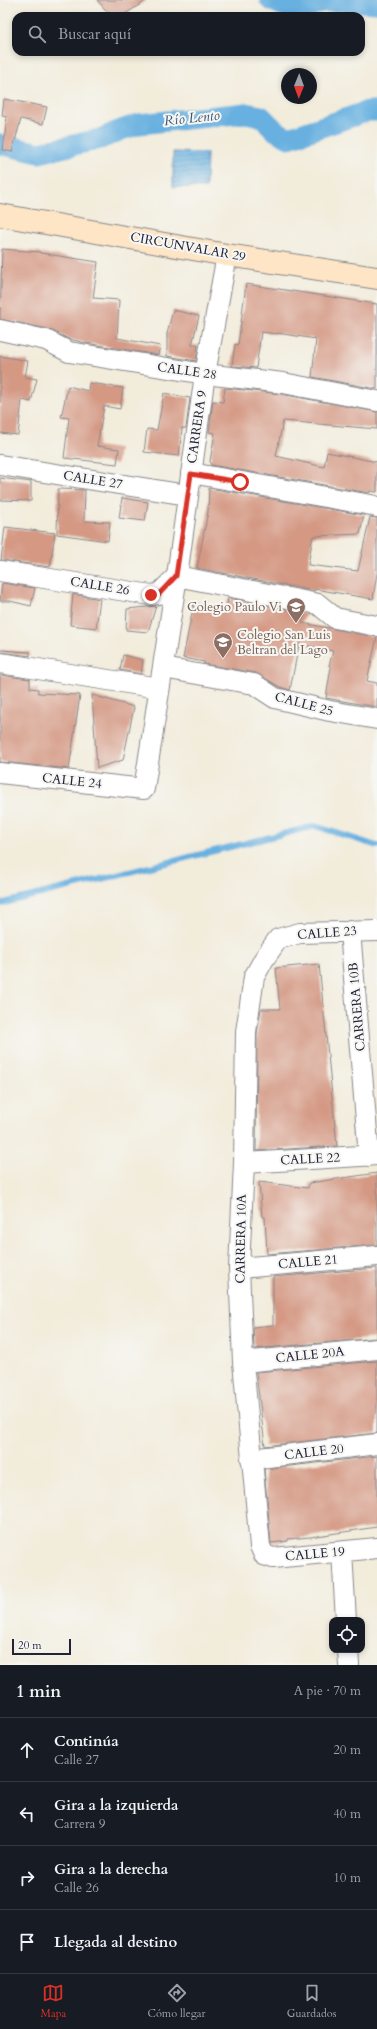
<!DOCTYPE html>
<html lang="es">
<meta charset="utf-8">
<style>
body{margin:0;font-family:Cardo,serif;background:#242831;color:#f1f3f6}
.controls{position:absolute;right:12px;bottom:12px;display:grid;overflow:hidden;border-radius:8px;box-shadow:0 2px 6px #0003}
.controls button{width:36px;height:36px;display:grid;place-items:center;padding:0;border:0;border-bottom:1px solid #363941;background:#171b24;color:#f1f3f6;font:20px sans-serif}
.compass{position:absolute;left:281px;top:68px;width:36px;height:36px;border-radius:50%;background:#171b24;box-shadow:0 2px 6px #0003;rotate:181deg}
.scale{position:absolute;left:12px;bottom:10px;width:59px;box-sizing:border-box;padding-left:4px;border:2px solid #22223b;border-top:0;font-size:11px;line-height:14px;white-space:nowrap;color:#22223b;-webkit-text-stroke:3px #f6f6f2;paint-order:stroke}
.stop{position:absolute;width:12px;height:12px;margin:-9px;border:3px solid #d93025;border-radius:50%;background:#fff}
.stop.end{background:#d93025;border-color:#fff;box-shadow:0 1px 4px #0008}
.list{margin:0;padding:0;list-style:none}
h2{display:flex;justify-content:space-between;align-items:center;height:52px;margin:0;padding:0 16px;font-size:17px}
h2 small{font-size:13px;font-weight:400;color:#9ea1a6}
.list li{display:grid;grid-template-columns:26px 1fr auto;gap:12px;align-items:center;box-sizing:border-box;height:64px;padding:0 16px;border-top:1px solid #363941}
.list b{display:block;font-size:15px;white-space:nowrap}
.list p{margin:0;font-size:13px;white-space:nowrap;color:#9ea1a6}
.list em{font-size:13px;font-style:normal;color:#9ea1a6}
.icon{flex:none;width:22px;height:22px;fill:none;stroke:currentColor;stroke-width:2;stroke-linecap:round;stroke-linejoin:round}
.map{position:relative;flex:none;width:377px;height:1665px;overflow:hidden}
.search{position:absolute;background:#171b24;box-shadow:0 2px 6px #0003;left:12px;right:12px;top:12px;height:44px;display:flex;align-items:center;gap:10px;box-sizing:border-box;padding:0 14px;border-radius:12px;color:#9ea1a6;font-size:15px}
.sheet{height:308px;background:#171b24}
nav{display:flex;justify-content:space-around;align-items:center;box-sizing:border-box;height:56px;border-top:1px solid #363941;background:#171b24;font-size:11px;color:#9ea1a6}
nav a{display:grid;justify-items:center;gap:2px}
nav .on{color:#d93025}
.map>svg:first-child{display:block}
</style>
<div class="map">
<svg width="377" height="1665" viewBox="0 0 377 1665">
<defs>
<pattern id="water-rules" width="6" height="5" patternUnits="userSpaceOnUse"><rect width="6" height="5" fill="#68b0e0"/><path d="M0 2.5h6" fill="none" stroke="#558fb7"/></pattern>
</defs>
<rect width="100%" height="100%" fill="#f6f6f2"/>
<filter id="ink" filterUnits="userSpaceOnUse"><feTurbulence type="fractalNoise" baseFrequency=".025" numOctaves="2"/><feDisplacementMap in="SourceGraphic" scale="8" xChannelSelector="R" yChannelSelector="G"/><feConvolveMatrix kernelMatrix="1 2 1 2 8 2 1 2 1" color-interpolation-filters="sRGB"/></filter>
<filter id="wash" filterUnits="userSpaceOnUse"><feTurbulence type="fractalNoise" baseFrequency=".012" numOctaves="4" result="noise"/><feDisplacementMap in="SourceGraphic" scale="16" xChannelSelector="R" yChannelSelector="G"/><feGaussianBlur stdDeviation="0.9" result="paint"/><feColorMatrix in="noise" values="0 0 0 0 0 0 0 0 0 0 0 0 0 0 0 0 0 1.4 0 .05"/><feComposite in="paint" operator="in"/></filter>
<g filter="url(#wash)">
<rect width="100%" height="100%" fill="#f2ecdb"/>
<path fill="url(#water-rules)" stroke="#45698e" d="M 173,152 L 207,153 L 206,188 L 173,187 Z"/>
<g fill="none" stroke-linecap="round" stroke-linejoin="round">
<path stroke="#68b0e0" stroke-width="6" d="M 0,904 L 315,826 L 377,846"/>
<path stroke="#68b0e0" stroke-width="21" d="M 270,0 L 286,7 L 306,8 L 320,2 L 345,1 L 377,3
M 0,144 L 39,153 L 100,139 L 121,130 L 139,124 L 246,113 L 261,116 L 276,131 L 289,138 L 368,111 L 377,111"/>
</g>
<g id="blocks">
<path fill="#d49883" d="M 97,0 L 147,0 L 122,16 L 111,16 Z
M 4,99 L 47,107 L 43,124 L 21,119 L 12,152 L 3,150 L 7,117 L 2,116 Z
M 2,249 L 40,252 L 40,253 L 98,262 L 93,298 L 119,300 L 117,338 L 160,346 L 158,355 L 86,343 L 69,339 L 48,329 L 0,319 Z
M 246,284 L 377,304 L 377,389 L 312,377 L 316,339 L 277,333 L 277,334 L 261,332 L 256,368 L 232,366 L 235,344 L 238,345 Z
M 173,310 L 199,316 L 192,345 L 198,345 L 196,361 L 167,356 L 167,334 Z
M 0,356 L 28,361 L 25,377 L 37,379 L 31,402 L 22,400 L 18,435 L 0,433 Z
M 89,383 L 123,388 L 120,409 L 104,406 L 97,446 L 119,449 L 117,464 L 64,458 L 69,418 L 61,417 L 68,386 L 88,391 Z
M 225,388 L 281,394 L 377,412 L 377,429 L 283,421 L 276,456 L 324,467 L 327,452 L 377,462 L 377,492 L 370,491 L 369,493 L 211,465 L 210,461 L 215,433 L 209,432 L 213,401 L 223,402 Z
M 164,393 L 190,398 L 186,428 L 182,428 L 179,456 L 144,452 L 147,429 L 157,430 Z
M 0,478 L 31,482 L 31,501 L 0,500 Z
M 209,488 L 364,515 L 360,534 L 313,536 L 308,565 L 358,571 L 370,517 L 377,518 L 377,573 L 373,599 L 315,589 L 314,591 L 197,568 L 208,512 Z
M 58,489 L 85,490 L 84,521 L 110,522 L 108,541 L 57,534 Z
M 122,498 L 148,502 L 145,521 L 119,518 Z
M 5,527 L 55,533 L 50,567 L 1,560 Z
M 2,583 L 35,588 L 31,606 L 10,601 L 0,601 Z
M 73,594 L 100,599 L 96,628 L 70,625 Z
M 228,598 L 306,613 L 302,623 L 377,637 L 367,681 L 377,683 L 377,707 L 326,698 L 331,667 L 329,666 L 333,651 L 299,644 L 290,690 L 280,687 L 256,673 L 204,664 L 204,662 L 183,658 L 194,603 L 226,609 Z
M 156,606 L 148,632 L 126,630 L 127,609 Z
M 0,650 L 30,652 L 30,656 L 0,652 Z
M 123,655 L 143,660 L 141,674 L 120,670 Z
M 0,675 L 30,679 L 30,688 L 38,689 L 38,693 L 80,695 L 69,769 L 0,762 Z
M 92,695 L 134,707 L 123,760 L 97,768 Z
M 319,964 L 337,1146 L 256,1151 L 257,1033 L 261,1009 L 280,1009 L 276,968 Z
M 377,1173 L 377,1245 L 267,1254 L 265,1217 L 262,1217 L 259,1182 L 308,1188 L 309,1183 Z
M 377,1268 L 377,1338 L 254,1349 L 253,1327 L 273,1325 L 273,1277 Z
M 377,1361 L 377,1433 L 265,1446 L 256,1372 Z
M 377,1456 L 377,1527 L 310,1537 L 288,1539 L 288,1541 L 271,1543 L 264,1469 Z"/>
</g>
</g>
<g filter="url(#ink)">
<use href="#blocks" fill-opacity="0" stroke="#8a878b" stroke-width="1"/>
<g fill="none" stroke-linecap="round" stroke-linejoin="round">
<g stroke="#8a878b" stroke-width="22">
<path id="street" d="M 0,330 L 46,340 L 69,352 L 205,374 L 283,383 L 377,401
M 0,465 L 187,495
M 191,473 L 371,505 L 377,507
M 0,571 L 151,595 L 159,594 L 177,576 L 318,604 L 335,618 L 377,626
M 0,663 L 159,688
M 163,668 L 254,684 L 275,698 L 330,711 L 377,719
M 0,773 L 144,789 L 177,576 L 205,374 L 227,255
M 350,931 L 369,1156
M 377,931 L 300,933 L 278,939 L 264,959 L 254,977 L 246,1032 L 244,1163 L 239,1268 L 243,1362 L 260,1546 L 264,1555 L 273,1558 L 377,1548
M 244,1163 L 377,1155
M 239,1268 L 377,1256
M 243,1362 L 377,1349
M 251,1459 L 377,1444
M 342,1552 L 346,1620
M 348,1650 L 349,1665"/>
</g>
<g stroke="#8a878b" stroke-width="24">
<path id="secondary" d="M 0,215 L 227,255 L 377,278"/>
</g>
<use href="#street" stroke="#fff" stroke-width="20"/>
<use href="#secondary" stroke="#fde5c5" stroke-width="22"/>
</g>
</g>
<g fill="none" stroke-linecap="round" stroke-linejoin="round" filter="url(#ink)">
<path stroke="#d93025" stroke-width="5" d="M 151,595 L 159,594 L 176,576 L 191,474 L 240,482"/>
</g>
<defs>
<g id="school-pin" transform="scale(1)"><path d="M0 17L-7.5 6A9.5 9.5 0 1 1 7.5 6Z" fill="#8d6e63" stroke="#f6f6f2"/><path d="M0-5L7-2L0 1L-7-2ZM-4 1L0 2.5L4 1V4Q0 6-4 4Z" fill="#fff"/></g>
</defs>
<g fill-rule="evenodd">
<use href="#school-pin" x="296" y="607"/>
<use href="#school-pin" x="223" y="642"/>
</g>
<g text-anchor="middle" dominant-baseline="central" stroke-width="4" stroke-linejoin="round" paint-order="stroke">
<g font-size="13" fill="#22223b" stroke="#f6f6f2">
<text transform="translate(188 247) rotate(10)">CIRCUNVALAR 29</text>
<text transform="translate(187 371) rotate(8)">CALLE 28</text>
<text transform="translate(197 427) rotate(-82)">CARRERA 9</text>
<text transform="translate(93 480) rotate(9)">CALLE 27</text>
<text transform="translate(100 586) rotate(9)">CALLE 26</text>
<text transform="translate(304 704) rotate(15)">CALLE 25</text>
<text transform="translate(72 781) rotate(6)">CALLE 24</text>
<text transform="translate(327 933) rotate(-4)">CALLE 23</text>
<text transform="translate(357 1007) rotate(-95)">CARRERA 10B</text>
<text transform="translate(310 1159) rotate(-3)">CALLE 22</text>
<text transform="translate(241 1239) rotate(-89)">CARRERA 10A</text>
<text transform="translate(308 1262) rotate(-5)">CALLE 21</text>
<text transform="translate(310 1355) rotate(-6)">CALLE 20A</text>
<text transform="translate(314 1452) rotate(-7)">CALLE 20</text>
<text transform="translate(315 1554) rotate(-5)">CALLE 19</text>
</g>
<g font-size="13" fill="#785e54" stroke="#f6f6f2" text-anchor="end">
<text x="282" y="607">Colegio Paulo Vi</text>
<text x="237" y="635" text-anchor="start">Colegio San Luis<tspan x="237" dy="15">Beltran del Lago</tspan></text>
</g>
<g font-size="14" font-style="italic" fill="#3a5475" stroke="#f6f6f2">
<text transform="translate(192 118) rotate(-6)">Río Lento</text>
</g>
</g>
</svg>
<div class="controls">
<button><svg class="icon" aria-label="locate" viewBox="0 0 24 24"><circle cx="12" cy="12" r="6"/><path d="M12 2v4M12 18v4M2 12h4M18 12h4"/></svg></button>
</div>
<svg class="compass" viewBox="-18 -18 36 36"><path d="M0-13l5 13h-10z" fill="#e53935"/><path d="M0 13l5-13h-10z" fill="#9ea1a6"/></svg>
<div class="scale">20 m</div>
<div class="stop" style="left:240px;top:482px"></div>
<div class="stop end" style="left:151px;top:595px"></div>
<div class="search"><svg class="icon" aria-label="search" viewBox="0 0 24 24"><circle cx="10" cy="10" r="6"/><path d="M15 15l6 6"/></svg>Buscar aquí</div>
</div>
<section class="sheet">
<h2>1 min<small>A pie · 70 m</small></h2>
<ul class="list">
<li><svg class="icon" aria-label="ahead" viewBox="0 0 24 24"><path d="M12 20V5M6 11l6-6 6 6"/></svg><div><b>Continúa</b><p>Calle 27</p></div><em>20 m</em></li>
<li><svg class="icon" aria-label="left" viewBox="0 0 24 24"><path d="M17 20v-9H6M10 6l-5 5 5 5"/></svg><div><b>Gira a la izquierda</b><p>Carrera 9</p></div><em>40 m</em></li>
<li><svg class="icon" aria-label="right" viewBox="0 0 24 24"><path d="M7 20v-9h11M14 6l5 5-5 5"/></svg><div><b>Gira a la derecha</b><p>Calle 26</p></div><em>10 m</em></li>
<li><svg class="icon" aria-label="arrive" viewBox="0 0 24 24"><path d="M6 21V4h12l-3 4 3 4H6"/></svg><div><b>Llegada al destino</b></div></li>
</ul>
</section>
<nav>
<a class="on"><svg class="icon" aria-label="map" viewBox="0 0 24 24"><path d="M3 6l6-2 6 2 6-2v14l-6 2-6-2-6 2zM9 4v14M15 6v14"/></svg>Mapa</a>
<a><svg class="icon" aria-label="directions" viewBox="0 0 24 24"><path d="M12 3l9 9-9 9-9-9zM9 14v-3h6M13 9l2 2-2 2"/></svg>Cómo llegar</a>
<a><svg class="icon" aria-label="saved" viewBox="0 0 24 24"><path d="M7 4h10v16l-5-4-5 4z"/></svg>Guardados</a>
</nav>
